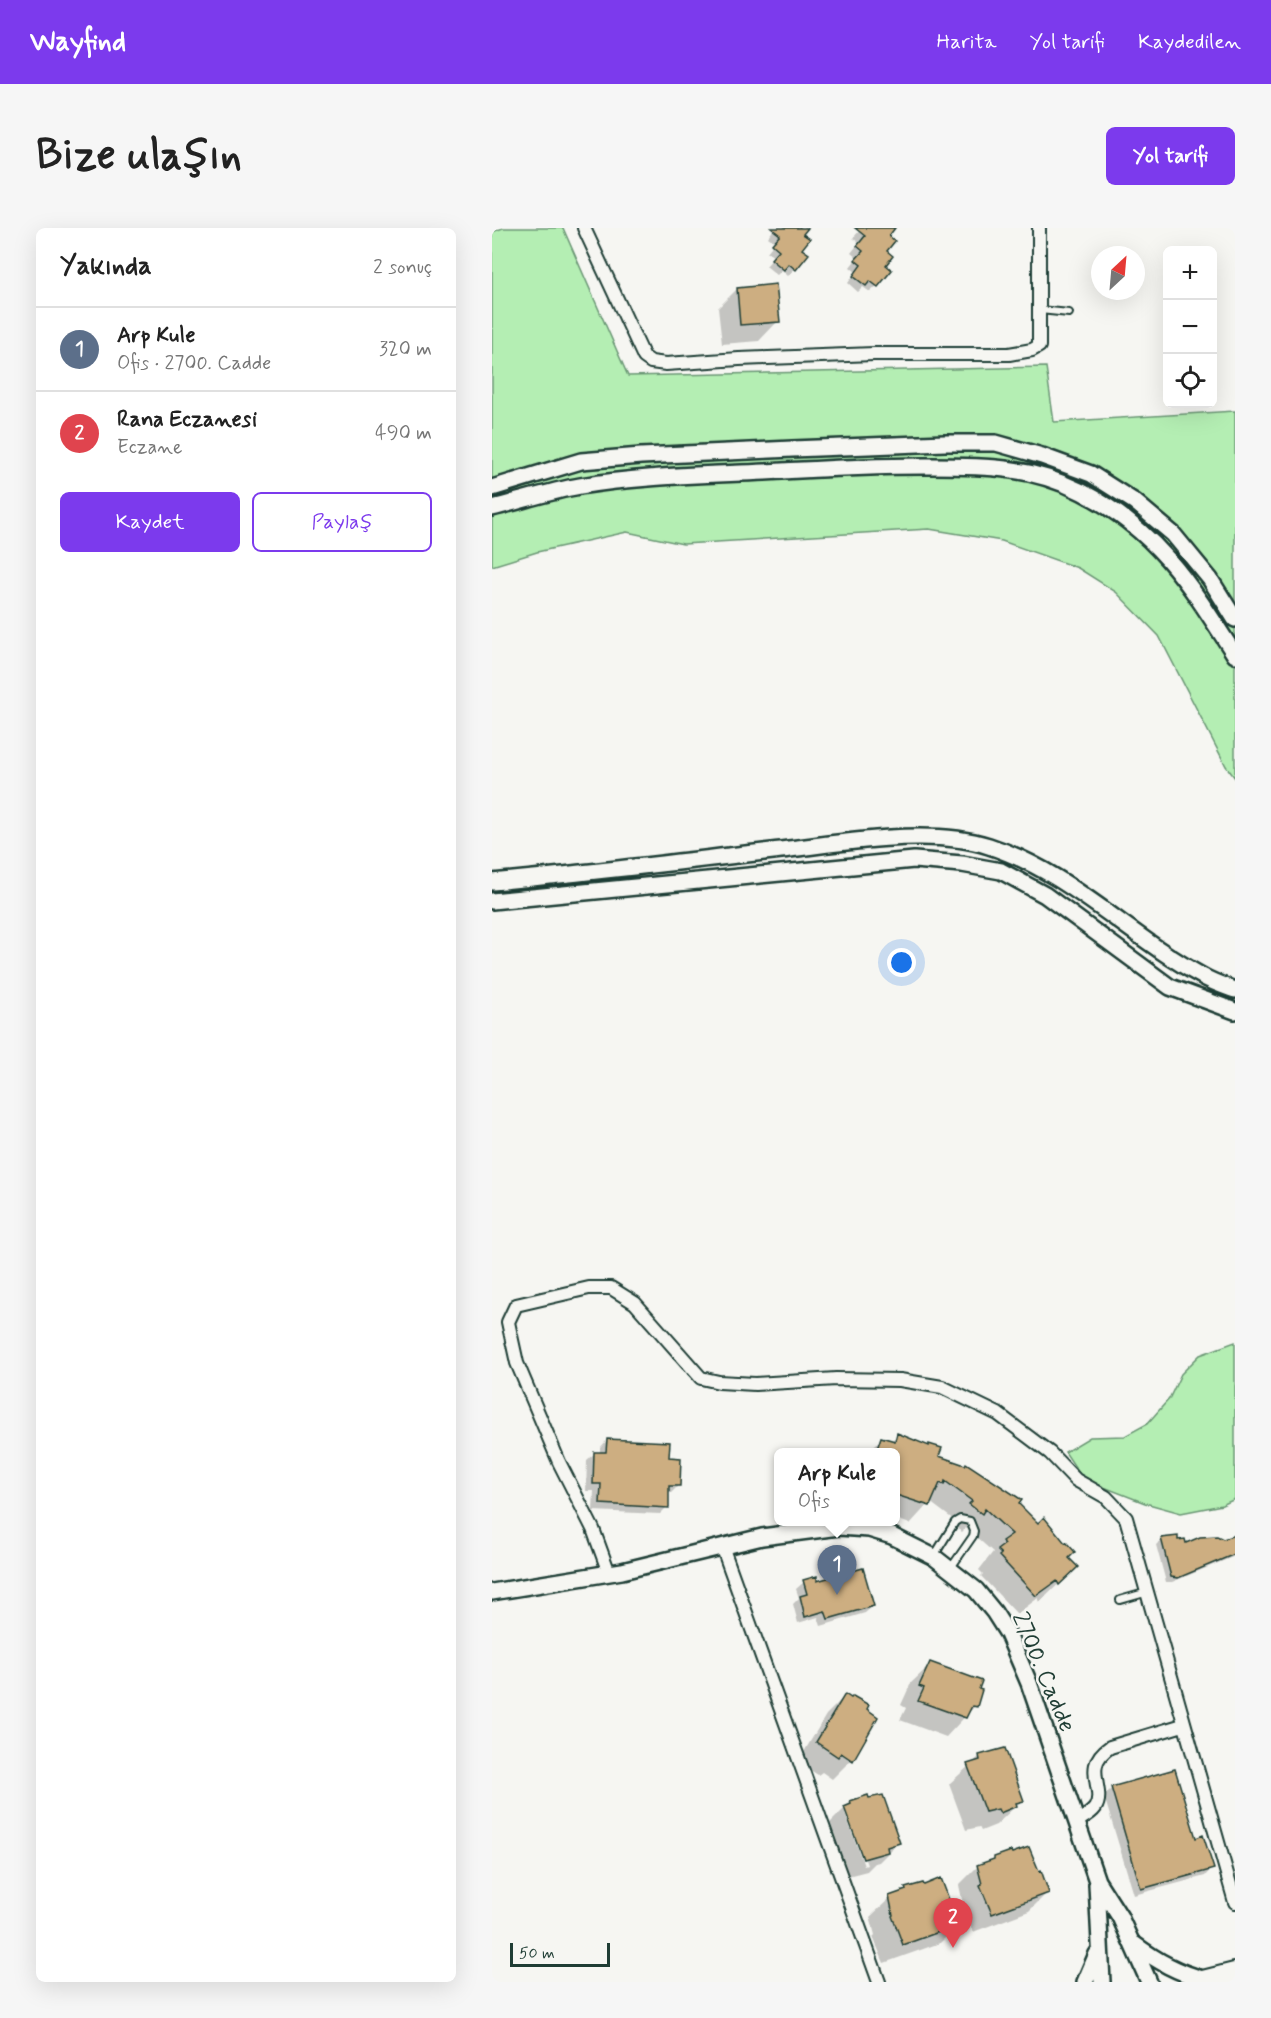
<!DOCTYPE html>
<html lang="tr">
<meta charset="utf-8">
<style>
body{margin:0;font-family:Mynerve,sans-serif;background:#f6f6f6;color:#222}
.controls{position:absolute;right:18px;top:18px;display:grid;overflow:hidden;border-radius:9px;box-shadow:0 6px 24px #0002}
.controls button{width:54px;height:54px;display:grid;place-items:center;padding:0;border:0;border-bottom:2px solid #e0e0e0;background:#fff;color:#222;font:30px sans-serif}
.compass{position:absolute;left:599px;top:18px;width:54px;height:54px;border-radius:50%;background:#fff;box-shadow:0 6px 24px #0002;rotate:26deg}
.scale{position:absolute;left:18px;bottom:15px;width:100px;box-sizing:border-box;padding-left:6px;border:3px solid #1f3d34;border-top:0;font-size:16px;line-height:21px;white-space:nowrap;color:#1f3d34;-webkit-text-stroke:4px #f6f6f2;paint-order:stroke}
.you{position:absolute;left:410px;top:735px;width:21px;height:21px;margin:-15px;border:4px solid #fff;border-radius:50%;background:#1a73e8;box-shadow:0 0 0 9px #1a73e833}
.badge{display:grid;place-items:center;width:39px;height:39px;border-radius:50%;background:#7c3aed;color:#fff;font-size:20px;font-weight:700}
.pin{position:absolute;translate:-50% -50px;filter:drop-shadow(0 2px 3px #0008)}
.pin::after{content:'';position:absolute;top:32px;width:21px;height:18px;background:inherit;clip-path:polygon(0 0,100% 0,50% 100%)}
.popup{position:absolute;left:282px;top:1220px;width:126px;height:78px;box-sizing:border-box;display:grid;place-content:center;border-radius:9px;background:#fff;filter:drop-shadow(0 2px 4px #0005);font-size:20px;white-space:nowrap;color:#767676}
.popup b{font-size:22px;color:#222}
.popup::after{content:'';position:absolute;left:50%;top:100%;margin-left:-12px;border:12px solid transparent;border-top-color:#fff}
.list{margin:0;padding:0;list-style:none}
h2{display:flex;justify-content:space-between;align-items:center;height:78px;margin:0;padding:0 24px;font-size:26px}
h2 small{font-size:20px;font-weight:400;color:#767676}
.list li{display:grid;grid-template-columns:39px 1fr auto;gap:18px;align-items:center;box-sizing:border-box;height:84px;padding:0 24px;border-top:2px solid #e0e0e0}
.list b{display:block;font-size:22px;white-space:nowrap}
.list p{margin:0;font-size:20px;white-space:nowrap;color:#767676}
.list em{font-size:20px;font-style:normal;color:#767676}
.actions{display:flex;gap:12px;padding:18px 24px}
.actions a{flex:1;padding:14px 0;border:2px solid #7c3aed;border-radius:9px;text-align:center;font-size:21px;color:#7c3aed}
.actions .main{background:#7c3aed;color:#fff}
.icon{flex:none;width:33px;height:33px;fill:none;stroke:currentColor;stroke-width:2;stroke-linecap:round;stroke-linejoin:round}
.map{position:relative;flex:none;width:743px;height:1754px;overflow:hidden;border-radius:9px}
header{display:flex;align-items:center;gap:36px;box-sizing:border-box;height:84px;padding:0 30px;background:#7c3aed;color:#fff}
header strong{font-size:28px}
nav{display:flex;gap:33px;margin-inline-start:auto;font-size:21px}
.intro{display:flex;align-items:center;justify-content:space-between;box-sizing:border-box;height:144px;padding:0 36px}
h1{margin:0;font-size:42px}
.button{padding:15px 27px;border-radius:9px;background:#7c3aed;color:#fff;font-size:21px;font-weight:700}
main{display:flex;gap:36px;padding:0 36px}
aside{flex:1;background:#fff;border-radius:9px;box-shadow:0 6px 24px #0002}
.map>svg:first-child{display:block}
</style>
<header>
<strong>Wayfind</strong>
<nav><a>Harita</a><a>Yol tarifi</a><a>Kaydedilen</a></nav>
</header>
<div class="intro"><h1>Bize ulaşın</h1><a class="button">Yol tarifi</a></div>
<main>
<aside>
<h2>Yakında<small>2 sonuç</small></h2>
<ul class="list">
<li><span class="badge" style="background:#5c6f8a">1</span><div><b>Arp Kule</b><p>Ofis · 2700. Cadde</p></div><em>320 m</em></li>
<li><span class="badge" style="background:#e0444e">2</span><div><b>Rana Eczanesi</b><p>Eczane</p></div><em>490 m</em></li>
</ul>
<div class="actions"><a class="main">Kaydet</a><a>Paylaş</a></div>
</aside>
<div class="map">
<svg width="743" height="1754" viewBox="0 0 743 1754">
<rect width="100%" height="100%" fill="#f6f6f2"/>
<filter id="ink" filterUnits="userSpaceOnUse"><feTurbulence type="fractalNoise" baseFrequency=".0167" numOctaves="2"/><feDisplacementMap in="SourceGraphic" scale="12" xChannelSelector="R" yChannelSelector="G"/><feConvolveMatrix kernelMatrix="1 2 1 2 8 2 1 2 1" color-interpolation-filters="sRGB"/></filter>
<g filter="url(#ink)">
<path fill="#b4eeb3" stroke="#6a9674" stroke-width="1.5" d="M 11,0 L 71,0 L 136,148 L 554,139 L 562,194 L 743,183 L 743,550 L 734,538 L 667,408 L 624,364 L 586,340 L 510,313 L 437,301 L 191,316 L 135,304 L 45,324 L 0,338 L 0,4 Z
M 743,1114 L 743,1271 L 730,1277 L 689,1285 L 653,1275 L 591,1251 L 573,1224 L 598,1209 L 633,1208 L 655,1196 L 677,1171 L 689,1146 L 708,1127 Z"/>
<path fill="#0003" fill-rule="evenodd" d="M 283,0 L 314,0 L 309,6 L 308,21 L 315,27 L 296,48 L 290,42 L 285,47 L 274,38 L 282,29 L 275,24 L 283,14 L 276,9 Z
M 367,0 L 401,0 L 395,8 L 392,37 L 385,58 L 378,64 L 371,59 L 366,64 L 356,55 L 364,44 L 358,39 L 365,30 L 359,25 L 367,15 L 361,10 L 369,1 Z
M 245,61 L 286,93 L 267,113 L 230,116 L 226,80 Z
M 406,1207 L 525,1276 L 584,1339 L 548,1374 L 546,1370 L 525,1386 L 489,1348 L 491,1346 L 487,1342 L 501,1324 L 474,1300 L 470,1304 L 459,1295 L 462,1292 L 438,1274 L 418,1296 L 404,1291 L 404,1224 L 376,1224 L 390,1210 L 399,1213 Z
M 115,1212 L 176,1231 L 186,1258 L 179,1265 L 176,1265 L 175,1279 L 168,1286 L 101,1283 L 102,1263 L 94,1263 L 95,1232 L 103,1225 L 108,1225 L 108,1220 Z
M 742,1309 L 743,1328 L 680,1354 L 674,1354 L 664,1317 L 669,1312 L 685,1310 L 685,1314 L 692,1318 L 731,1313 Z
M 312,1354 L 323,1355 L 381,1378 L 373,1385 L 329,1398 L 326,1389 L 306,1395 L 301,1376 L 307,1370 L 304,1361 Z
M 439,1436 L 483,1478 L 454,1509 L 408,1492 L 414,1480 L 409,1477 L 419,1455 Z
M 353,1468 L 384,1489 L 359,1532 L 340,1551 L 330,1544 L 326,1547 L 306,1534 L 334,1487 Z
M 488,1528 L 530,1572 L 504,1597 L 489,1603 L 487,1599 L 474,1602 L 457,1556 Z
M 620,1560 L 703,1612 L 720,1640 L 713,1648 L 642,1667 L 612,1568 Z
M 359,1574 L 406,1615 L 387,1634 L 383,1635 L 375,1643 L 352,1649 L 334,1599 ZM 353,1585 L 356,1585 L 375,1637 L 372,1638 Z
M 503,1630 L 556,1664 L 537,1683 L 481,1704 L 470,1677 L 471,1676 L 467,1657 L 486,1638 L 499,1634 Z
M 414,1662 L 467,1696 L 448,1715 L 392,1735 L 381,1709 L 383,1707 L 378,1689 L 398,1670 L 411,1665 Z"/>
<path fill="#cdae81" stroke="#1f3d34" stroke-width="1.5" d="M 279,0 L 316,0 L 311,6 L 318,11 L 310,21 L 317,26 L 304,42 L 297,36 L 292,42 L 279,31 L 287,22 L 280,16 L 288,7 Z
M 363,0 L 403,0 L 397,8 L 403,13 L 395,23 L 401,28 L 394,37 L 400,42 L 386,59 L 378,53 L 374,58 L 361,48 L 369,37 L 363,32 L 371,23 L 365,18 L 373,8 Z
M 284,56 L 288,94 L 248,97 L 245,60 Z
M 405,1205 L 437,1218 L 437,1216 L 450,1220 L 447,1228 L 473,1237 L 474,1235 L 530,1272 L 527,1276 L 546,1295 L 552,1289 L 573,1315 L 574,1314 L 583,1324 L 577,1330 L 586,1339 L 567,1357 L 565,1353 L 544,1368 L 507,1328 L 509,1326 L 505,1322 L 513,1316 L 510,1313 L 520,1306 L 493,1281 L 490,1286 L 477,1276 L 480,1273 L 453,1253 L 452,1257 L 448,1255 L 438,1278 L 404,1267 L 404,1224 L 384,1224 L 389,1209 L 403,1213 Z
M 115,1211 L 178,1214 L 177,1229 L 189,1230 L 188,1258 L 177,1258 L 177,1280 L 108,1276 L 109,1256 L 101,1256 L 102,1224 L 114,1224 Z
M 743,1307 L 743,1326 L 686,1350 L 679,1349 L 669,1310 L 686,1308 L 686,1312 L 693,1311 L 694,1315 L 708,1309 L 725,1308 L 731,1311 Z
M 371,1340 L 382,1378 L 336,1391 L 333,1383 L 313,1389 L 308,1368 L 315,1366 L 311,1352 L 325,1348 L 325,1353 Z
M 438,1434 L 490,1453 L 487,1461 L 490,1462 L 485,1479 L 480,1478 L 474,1490 L 426,1473 L 432,1460 L 427,1458 Z
M 353,1466 L 359,1470 L 361,1468 L 377,1477 L 375,1481 L 386,1489 L 361,1533 L 349,1525 L 346,1529 L 324,1514 Z
M 513,1520 L 532,1573 L 524,1575 L 525,1578 L 508,1585 L 506,1581 L 493,1584 L 475,1536 L 488,1532 L 487,1527 Z
M 683,1541 L 704,1610 L 711,1607 L 722,1641 L 649,1661 L 619,1559 Z
M 376,1567 L 377,1570 L 391,1567 L 408,1615 L 395,1619 L 396,1624 L 371,1631 L 352,1579 L 359,1576 L 358,1573 Z
M 537,1619 L 547,1643 L 549,1642 L 557,1665 L 500,1686 L 488,1657 L 490,1656 L 485,1637 L 502,1631 L 502,1629 L 519,1623 L 520,1625 Z
M 449,1650 L 458,1674 L 461,1674 L 469,1696 L 411,1717 L 400,1688 L 401,1687 L 397,1668 L 414,1662 L 413,1660 L 431,1655 L 432,1657 Z"/>
<g fill="none" stroke-linecap="round" stroke-linejoin="round">
<g stroke="#1f3d34" stroke-width="10">
<path id="service" d="M 548,82 L 577,85
M 442,1328 L 463,1294 L 468,1291 L 478,1293 L 482,1303 L 481,1308 L 458,1341
M 628,1372 L 656,1364"/>
</g>
<g stroke="#1f3d34" stroke-width="16">
<path id="minor" d="M 92,0 L 152,129 L 159,134 L 174,136 L 247,131 L 382,126 L 517,126 L 540,122 L 547,118 L 547,0
M 230,1318 L 387,1754
M 117,1345 L 101,1301 L 67,1234 L 25,1135 L 16,1094 L 24,1077 L 97,1060 L 119,1060 L 143,1075 L 209,1150 L 227,1154 L 263,1156 L 344,1151 L 408,1152 L 450,1159 L 506,1186 L 558,1225 L 584,1252 L 614,1269 L 634,1290 L 743,1674
M 584,1594 C 590,1590 599,1586 603,1580 C 615,1562 588,1539 618,1519 L 691,1497"/>
</g>
<g stroke="#1f3d34" stroke-width="20">
<path id="tertiary" d="M 0,260 L 89,233 L 149,228 L 300,221 L 453,215 L 504,215 L 550,228 L 599,246 L 643,274 L 681,306 L 718,351 L 743,391
M 0,280 C 29,273 58,263 88,258 C 148,248 212,247 273,244 C 326,241 379,238 432,238 C 489,238 537,237 590,264 C 666,303 699,358 743,427
M 0,654 C 97,645 193,633 289,622 C 351,615 438,599 497,618 C 578,644 636,708 710,748 C 720,754 732,758 743,762
M 0,673 L 422,632 L 470,636 L 509,643 L 553,667 L 678,759 L 743,783
M 0,1364 L 130,1343 L 270,1309 L 347,1299 L 377,1301 L 400,1308 L 442,1329 L 484,1362 L 502,1384 L 516,1406 L 537,1455 L 605,1653 L 628,1689 L 657,1754
M 605,1656 L 610,1754
M 642,1716 C 665,1733 686,1745 714,1752
M 593,1754 L 605,1726"/>
</g>
<g stroke="#1f3d34" stroke-width="24">
<path id="trunk" d="M 707,1754 L 743,1745"/>
</g>
<use href="#service" stroke="#f6f6f2" stroke-width="6"/>
<use href="#minor" stroke="#f6f6f2" stroke-width="12"/>
<use href="#tertiary" stroke="#f6f6f2" stroke-width="15"/>
<use href="#trunk" stroke="#f6f6f2" stroke-width="20"/>
</g>
</g>
<g text-anchor="middle" dominant-baseline="central" stroke-width="5" stroke-linejoin="round" paint-order="stroke">
<g font-size="24" fill="#1f3d34" stroke="#f6f6f2">
<text transform="translate(551 1444) rotate(67)">2700. Cadde</text>
</g>
</g>
</svg>
<div class="controls">
<button>+</button>
<button>−</button>
<button><svg class="icon" aria-label="locate" viewBox="0 0 24 24"><circle cx="12" cy="12" r="6"/><path d="M12 2v4M12 18v4M2 12h4M18 12h4"/></svg></button>
</div>
<svg class="compass" viewBox="-18 -18 36 36"><path d="M0-13l5 13h-10z" fill="#e53935"/><path d="M0 13l5-13h-10z" fill="#767676"/></svg>
<div class="scale">50 m</div>
<div class="you"></div>
<div class="pin badge" style="left:345px;top:1367px;background:#5c6f8a">1</div>
<div class="popup"><b>Arp Kule</b>Ofis</div>
<div class="pin badge" style="left:461px;top:1720px;background:#e0444e">2</div>
</div>
</main>
